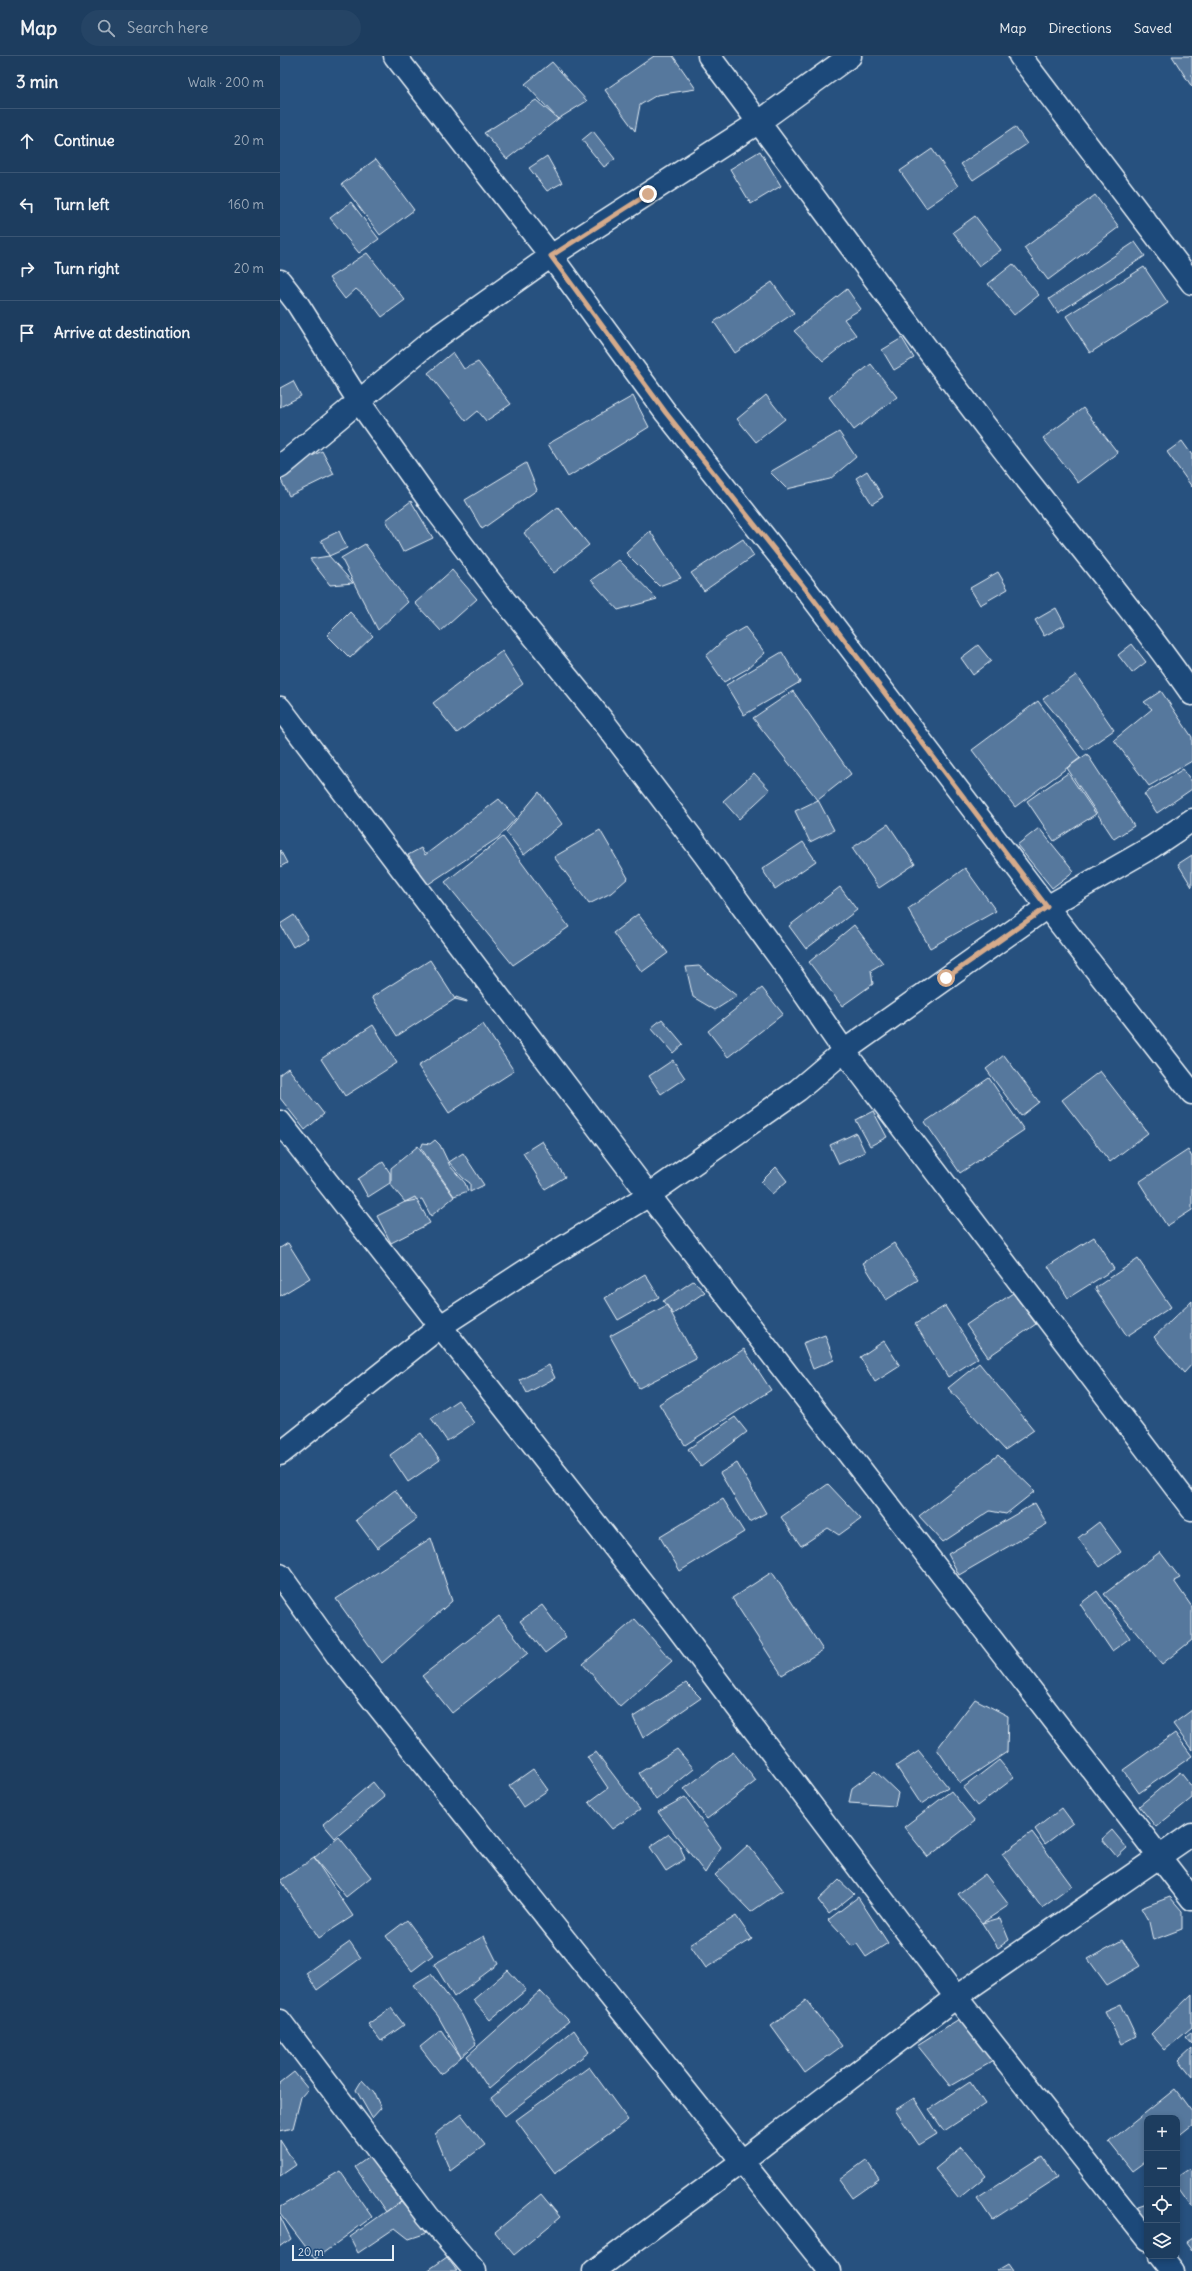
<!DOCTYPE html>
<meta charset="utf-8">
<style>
body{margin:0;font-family:Delius,sans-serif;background:#254465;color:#f1f3f6}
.controls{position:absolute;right:12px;bottom:12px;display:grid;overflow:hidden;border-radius:8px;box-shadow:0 2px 6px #0003}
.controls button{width:36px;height:36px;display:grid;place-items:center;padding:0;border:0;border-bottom:1px solid #3b5674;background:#1d3d5f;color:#f1f3f6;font:20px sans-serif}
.scale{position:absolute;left:12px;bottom:10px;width:102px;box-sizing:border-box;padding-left:4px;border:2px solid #e8f1f8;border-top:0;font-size:11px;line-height:14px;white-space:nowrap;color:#e8f1f8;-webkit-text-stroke:3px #1f4a7a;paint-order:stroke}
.stop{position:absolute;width:12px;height:12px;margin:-9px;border:3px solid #d6ab8b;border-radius:50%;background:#fff}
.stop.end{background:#d6ab8b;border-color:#fff;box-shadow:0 1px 4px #0008}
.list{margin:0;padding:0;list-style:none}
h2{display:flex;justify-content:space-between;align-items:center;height:52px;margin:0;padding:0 16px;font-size:17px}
h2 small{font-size:13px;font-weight:400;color:#a0aebd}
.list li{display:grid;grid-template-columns:26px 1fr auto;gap:12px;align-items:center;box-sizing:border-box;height:64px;padding:0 16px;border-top:1px solid #3b5674}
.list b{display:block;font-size:15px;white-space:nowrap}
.list em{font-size:13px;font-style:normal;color:#a0aebd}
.icon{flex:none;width:22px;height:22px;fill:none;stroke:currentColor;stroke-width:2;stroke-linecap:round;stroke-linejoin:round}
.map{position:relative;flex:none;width:912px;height:2215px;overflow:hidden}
header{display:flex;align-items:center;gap:24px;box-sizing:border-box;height:56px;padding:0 20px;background:#1d3d5f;border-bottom:1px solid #3b5674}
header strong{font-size:19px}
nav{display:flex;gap:22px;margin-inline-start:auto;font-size:14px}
.search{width:280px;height:36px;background:#254465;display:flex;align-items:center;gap:10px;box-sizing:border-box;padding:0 14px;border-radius:22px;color:#a0aebd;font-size:15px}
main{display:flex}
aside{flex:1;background:#1d3d5f}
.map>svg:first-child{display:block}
</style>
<header>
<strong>Map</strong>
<div class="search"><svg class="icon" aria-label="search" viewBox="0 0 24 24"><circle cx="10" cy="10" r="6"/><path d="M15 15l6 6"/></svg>Search here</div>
<nav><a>Map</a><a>Directions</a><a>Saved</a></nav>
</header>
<main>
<aside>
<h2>3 min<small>Walk · 200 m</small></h2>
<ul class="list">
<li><svg class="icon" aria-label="ahead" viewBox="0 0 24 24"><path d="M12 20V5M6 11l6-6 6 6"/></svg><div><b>Continue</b></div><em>20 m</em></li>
<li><svg class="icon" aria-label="left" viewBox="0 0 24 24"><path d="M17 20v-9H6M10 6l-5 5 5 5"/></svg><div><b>Turn left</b></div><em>160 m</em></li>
<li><svg class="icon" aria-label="right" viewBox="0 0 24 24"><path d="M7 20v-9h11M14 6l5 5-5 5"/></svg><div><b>Turn right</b></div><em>20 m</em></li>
<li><svg class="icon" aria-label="arrive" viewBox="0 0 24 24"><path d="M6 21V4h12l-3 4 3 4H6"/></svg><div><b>Arrive at destination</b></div></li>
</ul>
</aside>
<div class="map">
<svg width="912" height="2215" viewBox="0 0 912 2215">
<rect width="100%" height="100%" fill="#27517f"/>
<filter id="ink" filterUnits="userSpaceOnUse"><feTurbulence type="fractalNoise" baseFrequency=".025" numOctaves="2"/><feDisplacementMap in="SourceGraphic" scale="8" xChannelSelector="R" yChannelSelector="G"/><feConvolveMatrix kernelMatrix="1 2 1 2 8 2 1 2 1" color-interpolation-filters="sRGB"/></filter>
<g filter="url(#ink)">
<path fill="#57789d" stroke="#e8f1f8" d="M 374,0 L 393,0 L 416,33 L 377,39 L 360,49 L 355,75 L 325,34 Z
M 892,0 L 912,0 L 912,31 Z
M 272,6 L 307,45 L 278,63 L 245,28 Z
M 256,44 L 278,63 L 227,103 L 204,77 Z
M 735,71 L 747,88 L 693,124 L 681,108 Z
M 313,75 L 335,103 L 324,111 L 302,84 Z
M 652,93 L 678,130 L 646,152 L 620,115 Z
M 480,95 L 501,130 L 471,148 L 450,113 Z
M 267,100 L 282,127 L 267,135 L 249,112 Z
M 96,103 L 134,154 L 100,179 L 62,128 Z
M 815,139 L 839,171 L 768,224 L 744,192 Z
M 71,146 L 99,183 L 79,197 L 50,162 Z
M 695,160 L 721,194 L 699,210 L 673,176 Z
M 855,186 L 865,200 L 778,257 L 769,243 Z
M 87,197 L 125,244 L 102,261 L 89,244 L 76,233 L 65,243 L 49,222 Z
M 733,208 L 759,239 L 734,259 L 708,228 Z
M 864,211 L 888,247 L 810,297 L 786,260 Z
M 492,226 L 514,257 L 455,297 L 434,266 Z
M 567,233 L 581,253 L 564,263 L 576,279 L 543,305 L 514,275 Z
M 622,282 L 634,302 L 614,314 L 602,294 Z
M 173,296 L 184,313 L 198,306 L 231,348 L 206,365 L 198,355 L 186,365 L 148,317 Z
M 591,308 L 617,341 L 574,374 L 549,341 Z
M 13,325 L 21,340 L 0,351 L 0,332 Z
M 486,339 L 505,363 L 476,386 L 457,363 Z
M 353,340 L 369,371 L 288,421 L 268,388 Z
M 803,352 L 838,397 L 798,427 L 763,382 Z
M 559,376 L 576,401 L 550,423 L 507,433 L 490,416 Z
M 902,385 L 912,399 L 912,431 L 887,396 Z
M 42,395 L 54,418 L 9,440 L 0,422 L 0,416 Z
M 246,407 L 257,434 L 202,473 L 185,444 Z
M 587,415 L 603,441 L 592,448 L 576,422 Z
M 131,445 L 153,482 L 123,496 L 106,464 Z
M 278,451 L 309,489 L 274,517 L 244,477 Z
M 59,475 L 67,492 L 49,500 L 41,484 Z
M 370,475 L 401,522 L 379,530 L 346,497 Z
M 463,483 L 474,500 L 424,535 L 411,517 Z
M 85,488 L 128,546 L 98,574 L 61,502 Z
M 49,500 L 73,527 L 50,529 L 30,503 Z
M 339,504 L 377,543 L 338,554 L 311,524 Z
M 172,514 L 197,543 L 161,575 L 135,547 Z
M 718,516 L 728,533 L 700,549 L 690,532 Z
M 776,552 L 785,569 L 764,580 L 755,564 Z
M 70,556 L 93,580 L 70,602 L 47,579 Z
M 465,571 L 485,597 L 467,613 L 444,626 L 426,600 L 446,582 Z
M 852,588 L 866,606 L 852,617 L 838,599 Z
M 698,589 L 711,605 L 693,619 L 681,602 Z
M 222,595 L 243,628 L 177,677 L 153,647 Z
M 502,596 L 520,626 L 464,659 L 446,629 Z
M 796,619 L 834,674 L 805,694 L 763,643 Z
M 513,635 L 571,718 L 538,744 L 473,662 Z
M 881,635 L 912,681 L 912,705 L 869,730 L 834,684 L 872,653 L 864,646 Z
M 758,645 L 800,702 L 735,751 L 692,694 Z
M 807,698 L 854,770 L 834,783 L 787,712 Z
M 903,713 L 912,726 L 912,733 L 877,757 L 864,738 Z
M 474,717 L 490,734 L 459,763 L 443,745 Z
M 788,717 L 816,758 L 774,785 L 747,745 Z
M 259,736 L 282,768 L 244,799 L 226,776 Z
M 219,743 L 236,762 L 218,782 L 147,829 L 128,799 L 141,792 L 145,799 Z
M 538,744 L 554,774 L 530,786 L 515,755 Z
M 608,768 L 635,808 L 599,832 L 572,792 Z
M 759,772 L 794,815 L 772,832 L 737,789 Z
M 320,774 L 348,822 L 331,837 L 309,848 L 274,801 Z
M 223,781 L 289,871 L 233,909 L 165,826 Z
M 523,786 L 536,805 L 495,833 L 482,813 Z
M 0,794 L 7,807 L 0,811 Z
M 912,799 L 912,831 L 898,808 Z
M 685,812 L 716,855 L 650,892 L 628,853 Z
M 560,831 L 577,854 L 526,893 L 509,870 Z
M 358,858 L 388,897 L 362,916 L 333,877 Z
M 14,859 L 28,882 L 13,891 L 0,868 Z
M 574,869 L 603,907 L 591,914 L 593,928 L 562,950 L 529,906 Z
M 150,904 L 175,943 L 117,980 L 92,941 Z
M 419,910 L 457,940 L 435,954 L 413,941 L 406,911 Z
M 482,932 L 503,958 L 448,1001 L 428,975 Z
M 176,941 L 187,945 L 187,946 L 175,943 Z
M 382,963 L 403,988 L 393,997 L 371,972 Z
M 203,968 L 234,1015 L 169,1057 L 138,1010 Z
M 93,969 L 117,1007 L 65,1040 L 41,1003 Z
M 724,999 L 759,1046 L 741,1060 L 706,1013 Z
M 393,1004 L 405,1022 L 381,1038 L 369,1020 Z
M 8,1012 L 44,1058 L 25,1074 L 0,1042 L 0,1018 Z
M 820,1015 L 868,1077 L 830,1106 L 782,1044 Z
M 709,1022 L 744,1074 L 680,1117 L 645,1066 Z
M 593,1055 L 607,1081 L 590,1090 L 576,1064 Z
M 576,1077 L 585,1096 L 559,1108 L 550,1089 Z
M 155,1084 L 160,1089 L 170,1110 L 185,1127 L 188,1135 L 174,1140 L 141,1092 L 143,1087 L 150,1088 Z
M 262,1085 L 285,1121 L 265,1133 L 243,1097 Z
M 138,1090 L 174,1141 L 151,1160 L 142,1143 L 125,1146 L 111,1129 L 111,1112 Z
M 908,1094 L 912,1101 L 912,1154 L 887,1170 L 859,1126 Z
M 183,1097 L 204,1129 L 190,1136 L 190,1127 L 183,1122 L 169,1106 Z
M 103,1106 L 110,1117 L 110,1127 L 88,1141 L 78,1123 Z
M 496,1111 L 507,1125 L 492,1138 L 481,1126 Z
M 135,1141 L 150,1167 L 111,1187 L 97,1160 Z
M 814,1181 L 834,1213 L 788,1242 L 768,1210 Z
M 8,1187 L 30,1222 L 0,1240 L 0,1192 Z
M 614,1187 L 638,1224 L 606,1244 L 583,1207 Z
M 858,1203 L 891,1251 L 847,1280 L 815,1232 Z
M 365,1218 L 379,1241 L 338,1264 L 325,1242 Z
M 413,1225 L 425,1236 L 393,1258 L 383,1245 Z
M 733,1237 L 756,1268 L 708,1301 L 686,1269 Z
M 912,1245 L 912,1308 L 904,1317 L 874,1281 Z
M 387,1249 L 416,1303 L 359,1332 L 330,1280 Z
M 665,1250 L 698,1302 L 668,1321 L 635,1268 Z
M 545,1279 L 554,1304 L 533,1313 L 523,1287 Z
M 604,1285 L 620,1310 L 595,1326 L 580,1301 Z
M 464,1293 L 491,1334 L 405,1389 L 379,1348 Z
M 699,1307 L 754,1374 L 725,1394 L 668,1332 Z
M 269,1309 L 275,1322 L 247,1337 L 240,1324 Z
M 178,1344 L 194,1367 L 167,1385 L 151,1362 Z
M 455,1361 L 467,1376 L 421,1411 L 408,1393 Z
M 141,1377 L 160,1404 L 128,1426 L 110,1399 Z
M 718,1399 L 755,1435 L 726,1458 L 710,1455 L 663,1486 L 639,1460 Z
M 457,1407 L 486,1457 L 469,1466 L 440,1417 Z
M 548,1428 L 581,1463 L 559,1479 L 548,1472 L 521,1490 L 501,1461 Z
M 115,1434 L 137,1463 L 97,1492 L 76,1464 Z
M 443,1443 L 464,1476 L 400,1515 L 380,1481 Z
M 755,1447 L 767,1468 L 679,1519 L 668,1498 Z
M 819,1466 L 841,1496 L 820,1511 L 798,1482 Z
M 151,1482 L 172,1545 L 102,1607 L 56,1543 Z
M 880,1496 L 900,1522 L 894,1525 L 912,1551 L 912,1584 L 882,1608 L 824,1538 Z
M 492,1516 L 543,1594 L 502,1619 L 452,1542 Z
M 817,1535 L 850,1582 L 832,1595 L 800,1548 Z
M 262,1549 L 286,1581 L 265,1597 L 240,1565 Z
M 219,1560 L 248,1597 L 172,1657 L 142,1620 Z
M 355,1563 L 392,1605 L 340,1651 L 303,1608 Z
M 406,1627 L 421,1642 L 363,1682 L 353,1661 Z
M 695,1643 L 728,1660 L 727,1696 L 680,1727 L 657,1693 Z
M 912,1654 L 912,1694 L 893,1668 Z
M 895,1677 L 912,1700 L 859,1737 L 843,1714 Z
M 397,1693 L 414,1713 L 376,1744 L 359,1717 Z
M 639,1695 L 668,1731 L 641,1748 L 616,1710 Z
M 316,1696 L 360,1754 L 332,1773 L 309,1746 L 328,1732 L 307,1701 Z
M 453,1696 L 476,1725 L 427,1763 L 404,1733 Z
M 719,1704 L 734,1722 L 697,1750 L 683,1732 Z
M 253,1713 L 268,1734 L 243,1751 L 229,1730 Z
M 595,1715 L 618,1737 L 615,1750 L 569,1747 L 572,1732 Z
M 900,1716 L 912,1731 L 912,1742 L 876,1771 L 859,1750 Z
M 93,1726 L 105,1741 L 55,1782 L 43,1768 Z
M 671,1735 L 695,1765 L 648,1801 L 624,1771 Z
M 405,1741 L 441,1791 L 425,1817 L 378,1756 Z
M 782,1752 L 793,1767 L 765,1788 L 755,1773 Z
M 832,1774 L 847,1792 L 837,1801 L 822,1783 Z
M 752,1776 L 792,1830 L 762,1852 L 722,1798 Z
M 389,1778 L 400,1790 L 405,1803 L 386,1815 L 370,1791 Z
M 59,1781 L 91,1821 L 66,1841 L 34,1802 Z
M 468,1789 L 503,1834 L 471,1856 L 435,1819 Z
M 34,1802 L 73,1860 L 39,1882 L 1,1824 Z
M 705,1818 L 729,1849 L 702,1867 L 678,1838 Z
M 559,1824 L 574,1838 L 549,1858 L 538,1844 Z
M 578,1841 L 608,1887 L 586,1901 L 577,1888 L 572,1890 L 548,1864 Z
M 890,1841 L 902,1855 L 902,1873 L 873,1884 L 869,1866 L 861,1852 Z
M 456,1860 L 472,1883 L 426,1912 L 410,1889 Z
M 720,1862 L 729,1884 L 718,1892 L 702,1867 Z
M 127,1864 L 153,1899 L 132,1915 L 106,1880 Z
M 204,1880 L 218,1908 L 174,1941 L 154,1908 Z
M 842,1884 L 860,1910 L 827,1929 L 808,1903 Z
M 70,1886 L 81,1902 L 37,1934 L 26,1917 Z
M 228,1914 L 246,1934 L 210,1964 L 193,1944 Z
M 151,1918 L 182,1959 L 196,1988 L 181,2001 L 158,1960 L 133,1929 Z
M 260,1935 L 289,1965 L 209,2033 L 187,2000 Z
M 912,1938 L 912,1971 L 885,1994 L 871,1978 Z
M 526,1944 L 562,1990 L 525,2017 L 491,1970 Z
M 841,1948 L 856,1980 L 841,1988 L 825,1955 Z
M 111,1952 L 124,1969 L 101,1985 L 88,1968 Z
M 684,1960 L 715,2004 L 670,2030 L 637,1989 Z
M 161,1974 L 181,2001 L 161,2018 L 140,1991 Z
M 294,1974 L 309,1996 L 225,2060 L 211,2042 Z
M 912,1976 L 912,1988 L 906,1981 Z
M 912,1992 L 912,2020 L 899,2004 Z
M 309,2011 L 348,2064 L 275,2117 L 236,2064 Z
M 14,2016 L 28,2033 L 21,2041 L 13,2072 L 0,2075 L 0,2027 Z
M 82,2024 L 94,2037 L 101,2052 L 92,2062 L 76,2034 Z
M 690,2026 L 705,2048 L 664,2075 L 649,2053 Z
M 895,2033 L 912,2056 L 912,2069 L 897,2081 L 897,2062 L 867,2062 L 867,2104 L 852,2115 L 829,2086 Z
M 634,2042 L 657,2078 L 639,2089 L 615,2054 Z
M 181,2058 L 205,2089 L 170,2115 L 155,2078 Z
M 0,2084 L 16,2109 L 0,2120 Z
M 682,2091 L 706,2120 L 679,2142 L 655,2113 Z
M 762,2100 L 777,2122 L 712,2164 L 697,2142 Z
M 89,2101 L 121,2145 L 106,2156 L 75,2111 Z
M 586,2104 L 599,2123 L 572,2142 L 559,2124 Z
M 909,2113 L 912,2114 L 912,2151 L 897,2130 L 897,2121 Z
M 60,2115 L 92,2161 L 35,2203 L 0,2157 L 0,2151 Z
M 261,2138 L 280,2161 L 234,2199 L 215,2176 Z
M 121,2145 L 147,2177 L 129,2183 L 115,2172 L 78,2197 L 70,2181 Z
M 867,2147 L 867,2177 L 854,2165 L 858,2150 Z
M 0,2160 L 11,2183 L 0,2191 Z
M 912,2182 L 912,2194 L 906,2186 Z
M 167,2201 L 177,2215 L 147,2215 Z
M 728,2208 L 733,2215 L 716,2215 Z"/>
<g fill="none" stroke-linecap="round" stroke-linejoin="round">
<g stroke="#e8f1f8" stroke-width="25">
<path id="minor" d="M 115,0 L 271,200 L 386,357 L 528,536 L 767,851 L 912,1037
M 429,0 C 524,126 617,255 713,380 C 779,466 850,549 912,638
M 740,0 L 912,227
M 0,225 L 17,247 L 80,347 L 153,450 L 225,545 L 323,665 L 424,798 L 502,905 L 564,995 L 912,1453
M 0,411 L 150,286 L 271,200 L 479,66 L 570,0
M 0,652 L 369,1139 L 912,1843
M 0,1066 L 393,1566 L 676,1941 L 867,2183
M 0,1398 L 161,1270 L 261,1205 L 369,1139 L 518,1034 L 564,995 L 767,851 L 872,791 L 912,764
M 0,1519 L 57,1599 L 550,2215
M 0,1965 L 148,2160 L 195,2215
M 881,2200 L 893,2215
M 314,2215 L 461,2106 L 676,1941 L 912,1778"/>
</g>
<use href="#minor" stroke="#1f4a7a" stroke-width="22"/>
</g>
</g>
<g fill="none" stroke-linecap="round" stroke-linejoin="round" filter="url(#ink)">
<path stroke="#d6ab8b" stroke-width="5" d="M 368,138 L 271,200 L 386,357 L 528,536 L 767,851 L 666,922"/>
</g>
</svg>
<div class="controls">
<button>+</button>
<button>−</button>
<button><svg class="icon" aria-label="locate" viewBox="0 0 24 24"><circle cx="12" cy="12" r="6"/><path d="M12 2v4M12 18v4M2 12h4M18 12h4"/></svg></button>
<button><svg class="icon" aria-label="layers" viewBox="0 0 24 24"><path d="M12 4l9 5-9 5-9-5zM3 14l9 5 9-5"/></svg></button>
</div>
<div class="scale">20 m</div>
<div class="stop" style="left:666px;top:922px"></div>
<div class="stop end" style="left:368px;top:138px"></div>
</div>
</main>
